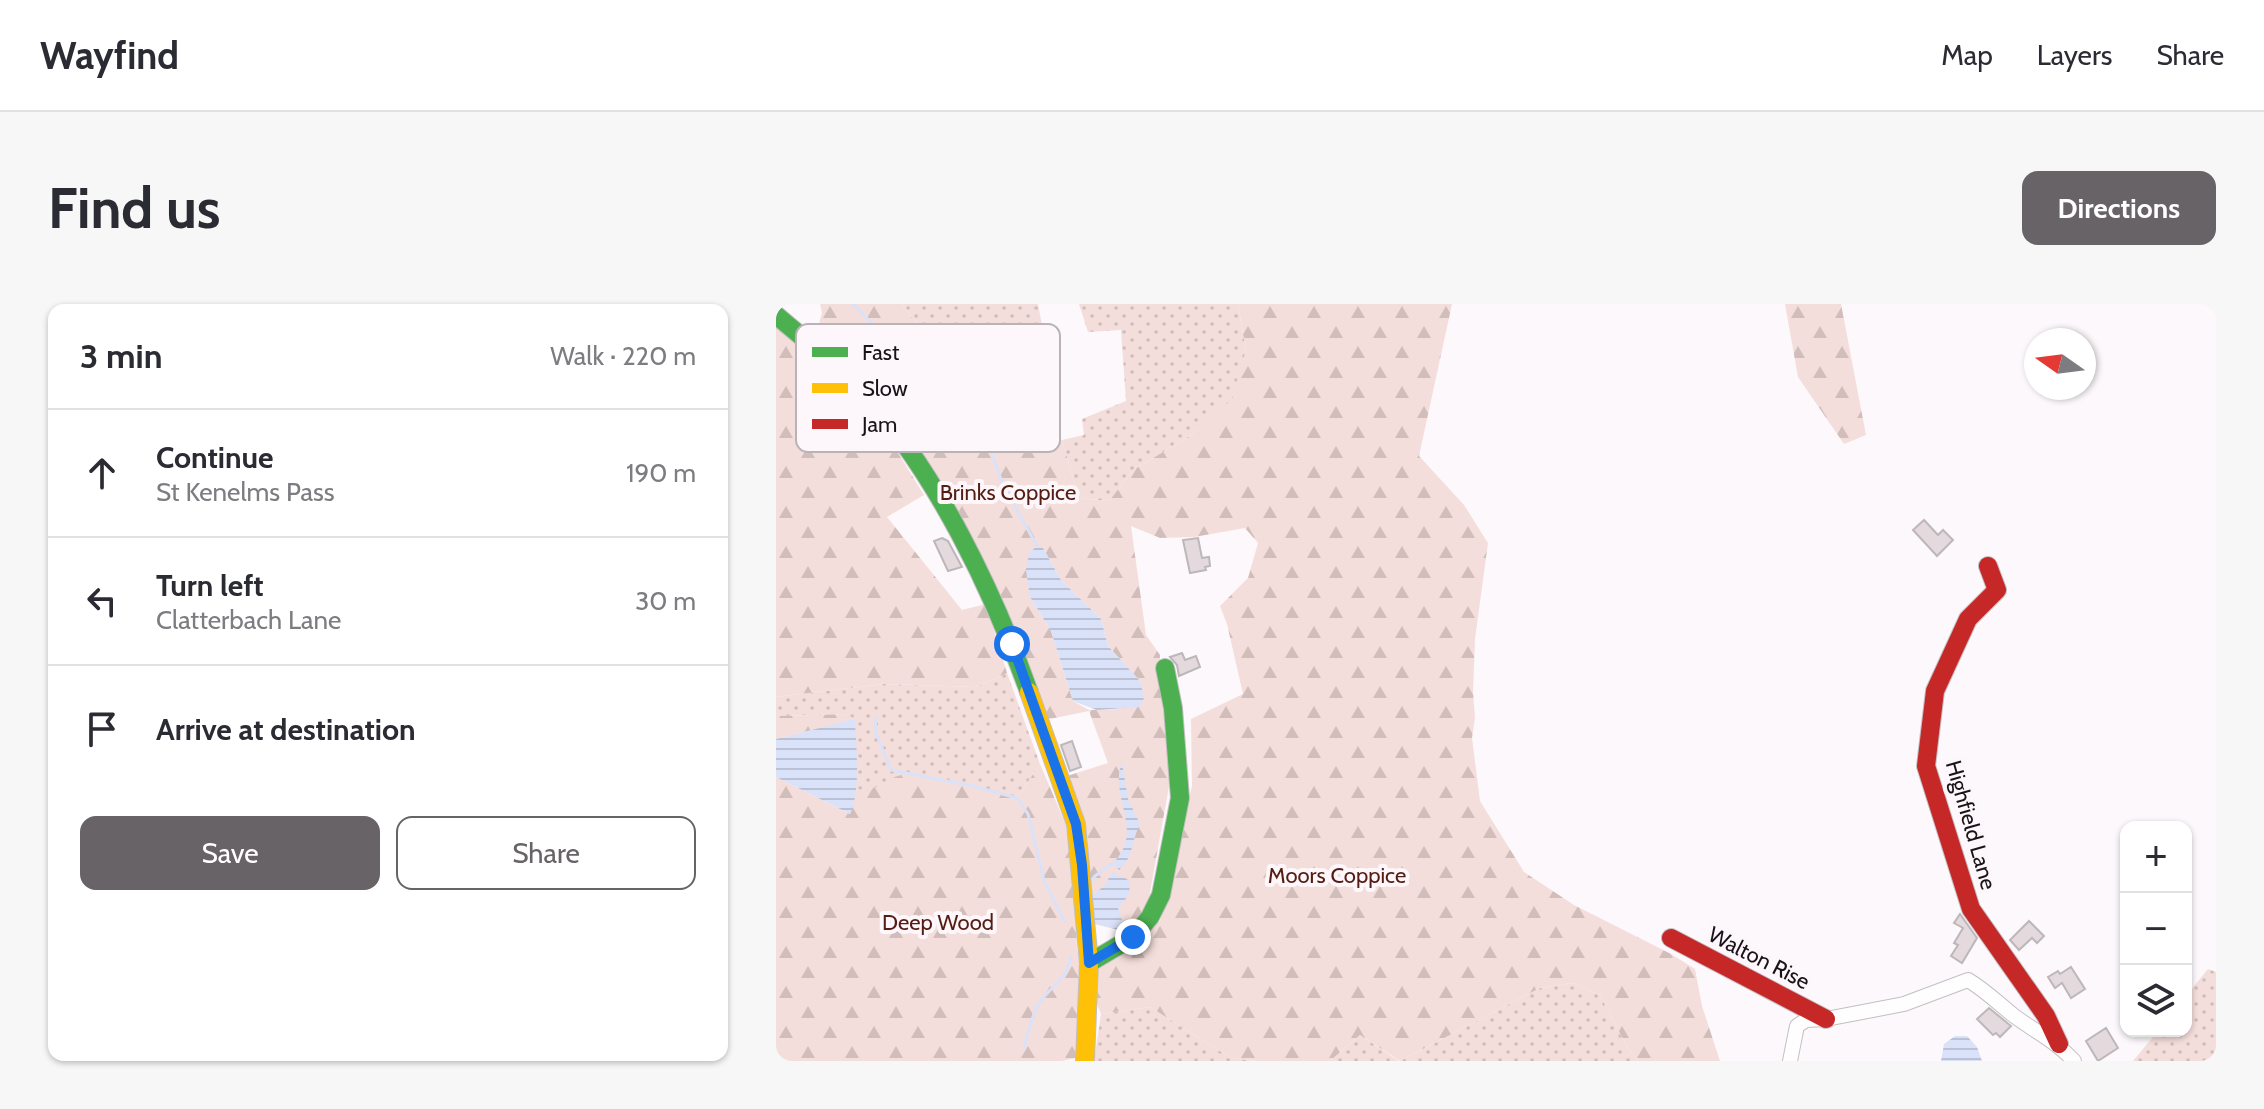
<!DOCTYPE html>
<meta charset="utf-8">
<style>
body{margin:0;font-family:Cabin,sans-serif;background:#f7f7f7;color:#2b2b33}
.controls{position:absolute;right:24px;bottom:24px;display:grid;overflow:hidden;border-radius:16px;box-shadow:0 2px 6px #0004}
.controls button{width:72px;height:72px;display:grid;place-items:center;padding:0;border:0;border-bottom:2px solid #e1e1e2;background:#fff;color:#2b2b33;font:40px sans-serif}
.compass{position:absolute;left:1248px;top:24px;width:72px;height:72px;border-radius:50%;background:#fff;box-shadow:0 2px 6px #0004;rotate:284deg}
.stop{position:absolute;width:24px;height:24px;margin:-18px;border:6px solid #1a73e8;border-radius:50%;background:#fff}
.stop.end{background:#1a73e8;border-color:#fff;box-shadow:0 2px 8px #0008}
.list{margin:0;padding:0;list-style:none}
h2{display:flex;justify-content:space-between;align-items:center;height:104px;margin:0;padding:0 32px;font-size:34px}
h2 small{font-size:26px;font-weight:400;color:#7c7c81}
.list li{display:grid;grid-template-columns:52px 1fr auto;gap:24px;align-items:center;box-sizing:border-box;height:128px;padding:0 32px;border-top:2px solid #e1e1e2}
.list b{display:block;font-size:30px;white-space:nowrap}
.list p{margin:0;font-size:26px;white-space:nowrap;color:#7c7c81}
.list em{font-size:26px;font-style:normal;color:#7c7c81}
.actions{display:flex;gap:16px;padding:24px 32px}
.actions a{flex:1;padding:18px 0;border:2px solid #686367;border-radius:16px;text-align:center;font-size:28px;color:#686367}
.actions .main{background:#686367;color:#fff}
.icon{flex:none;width:44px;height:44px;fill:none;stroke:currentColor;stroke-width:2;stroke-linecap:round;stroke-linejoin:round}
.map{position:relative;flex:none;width:1440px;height:757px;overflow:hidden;border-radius:16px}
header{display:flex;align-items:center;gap:48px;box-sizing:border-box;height:112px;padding:0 40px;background:#fff;border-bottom:2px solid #e1e1e2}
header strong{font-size:38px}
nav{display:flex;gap:44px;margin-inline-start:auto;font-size:28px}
.intro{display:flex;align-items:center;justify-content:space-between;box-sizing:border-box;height:192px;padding:0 48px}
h1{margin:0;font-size:56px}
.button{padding:20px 36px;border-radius:16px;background:#686367;color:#fff;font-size:28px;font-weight:700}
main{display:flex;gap:48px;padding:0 48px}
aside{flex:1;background:#fff;border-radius:16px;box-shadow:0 2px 6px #0004}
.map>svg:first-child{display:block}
</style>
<header>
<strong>Wayfind</strong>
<nav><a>Map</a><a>Layers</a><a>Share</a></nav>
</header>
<div class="intro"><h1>Find us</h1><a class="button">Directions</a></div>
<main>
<aside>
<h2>3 min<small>Walk · 220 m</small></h2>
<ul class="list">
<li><svg class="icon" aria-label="ahead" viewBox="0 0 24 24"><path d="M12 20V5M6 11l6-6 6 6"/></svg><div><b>Continue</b><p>St Kenelms Pass</p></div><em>190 m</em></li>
<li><svg class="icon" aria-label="left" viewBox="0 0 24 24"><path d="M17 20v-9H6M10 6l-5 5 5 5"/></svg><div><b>Turn left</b><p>Clatterbach Lane</p></div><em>30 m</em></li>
<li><svg class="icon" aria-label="arrive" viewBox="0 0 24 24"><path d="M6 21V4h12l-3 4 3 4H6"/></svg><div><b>Arrive at destination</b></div></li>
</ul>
<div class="actions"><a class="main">Save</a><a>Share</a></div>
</aside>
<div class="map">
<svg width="1440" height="757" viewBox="0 0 1440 757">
<defs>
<pattern id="grass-dots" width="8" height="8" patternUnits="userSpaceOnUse" patternTransform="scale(2)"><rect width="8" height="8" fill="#f4dedb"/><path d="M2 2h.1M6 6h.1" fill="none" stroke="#d1bebb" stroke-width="1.8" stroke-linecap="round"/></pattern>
<pattern id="forest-firs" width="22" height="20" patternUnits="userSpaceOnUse" patternTransform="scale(2)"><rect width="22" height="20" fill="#f4dedb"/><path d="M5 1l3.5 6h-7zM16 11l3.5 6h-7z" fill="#d1bebb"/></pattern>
<pattern id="water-rules" width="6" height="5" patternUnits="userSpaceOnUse" patternTransform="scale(2)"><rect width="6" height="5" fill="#dae2f9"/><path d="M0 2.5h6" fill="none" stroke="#bac1d5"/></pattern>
</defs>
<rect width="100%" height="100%" fill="#fcf8fb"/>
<path fill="url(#grass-dots)" d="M 126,0 L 262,0 L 278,85 L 211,108 Z
M 303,0 L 462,0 L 470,47 L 456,96 L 417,130 L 357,166 L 333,197 L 303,194 L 286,136 L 308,131 L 306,115 L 350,97 L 345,26 L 312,28 Z
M 231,369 L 264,460 L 241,494 L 197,482 L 132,471 L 126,471 L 93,488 L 79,485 L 81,463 L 72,410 L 0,412 L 0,393 L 108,380 L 200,383 Z
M 1432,665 L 1440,668 L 1440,757 L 1357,757 L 1382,727 L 1410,727 L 1410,692 Z
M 797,679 L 824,691 L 851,743 L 862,757 L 624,757 L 764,684 Z
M 374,703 L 455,754 L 481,757 L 318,757 L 325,710 Z
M 584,731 L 623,757 L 554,757 Z"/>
<path fill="url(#forest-firs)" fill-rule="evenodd" d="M 44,0 L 126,0 L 210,108 L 252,92 L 267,141 L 286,136 L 303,194 L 333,197 L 357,166 L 417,130 L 455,96 L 470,47 L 462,0 L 676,0 L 643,152 L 688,201 L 712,239 L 699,335 L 697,388 L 699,414 L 696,434 L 704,497 L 748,568 L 798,601 L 895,650 L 919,665 L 926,702 L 944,757 L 862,757 L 851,743 L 824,691 L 797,679 L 764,684 L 624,757 L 584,731 L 554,757 L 481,757 L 455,754 L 374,703 L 325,710 L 319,694 L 321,659 L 365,637 L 384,617 L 416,482 L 415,415 L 467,390 L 451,320 L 444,302 L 472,274 L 482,239 L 469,224 L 418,233 L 384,234 L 355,222 L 370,331 L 384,351 L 383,375 L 393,396 L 394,477 L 373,594 L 362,614 L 350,625 L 343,626 L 310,618 L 312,535 L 288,473 L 332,459 L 313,407 L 269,416 L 170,194 L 47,41 L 53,31 L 42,23 L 46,9 ZM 267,244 L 285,276 L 325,315 L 332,342 L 364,377 L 345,405 L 313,406 L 297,397 L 275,327 L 254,293 Z
M 1009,0 L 1065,0 L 1090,131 L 1068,140 L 1022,73 Z
M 0,21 L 70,81 L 106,123 L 148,191 L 111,213 L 186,306 L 210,300 L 231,369 L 200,383 L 108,380 L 0,393 Z
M 72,410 L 79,416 L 0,435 L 0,412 Z
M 264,460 L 290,521 L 299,584 L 301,645 L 305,657 L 305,753 L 286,757 L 0,757 L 0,473 L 74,510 L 79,485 C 101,489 105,477 125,471 C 140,467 225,486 241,494 Z"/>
<path fill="url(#water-rules)" d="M 261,242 L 267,244 L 285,276 L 325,315 L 332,342 L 364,377 L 368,394 L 364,403 L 321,406 L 297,397 L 275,327 L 254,293 L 250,266 L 253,249 Z
M 75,416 L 79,416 C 80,443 85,486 74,510 L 0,473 L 0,435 Z
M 346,458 L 352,495 L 364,520 C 356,535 357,555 343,566 L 337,559 C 370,526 332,493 346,458 Z
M 336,568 L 351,575 L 354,580 L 353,591 L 342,604 L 347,619 L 343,626 L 317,619 L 316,592 L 329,581 Z
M 1179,732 L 1191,732 L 1201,743 L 1206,757 L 1165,757 L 1168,740 Z"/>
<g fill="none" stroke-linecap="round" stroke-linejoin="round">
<path stroke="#dae2f9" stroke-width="3" d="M 77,0 L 105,29 L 120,38 L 160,87
M 210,133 L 227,181 L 261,242
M 99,414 L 100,429 L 115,466 L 197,482 L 241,494 L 252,510 L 268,577 L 288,617
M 313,580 L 319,572 L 337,559
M 248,744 C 252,730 255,712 263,700 C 276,679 289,680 295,652"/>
</g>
<path fill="#e4d9dd" stroke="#bdb7ba" stroke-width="2" d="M 1148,216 L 1162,231 L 1167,226 L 1177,236 L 1161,252 L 1137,226 Z
M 166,234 L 172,237 L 186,263 L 172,267 L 158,237 Z
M 422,234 L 426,254 L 433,253 L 434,262 L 429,263 L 430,266 L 414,269 L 407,236 Z
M 406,349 L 409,356 L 420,352 L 424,363 L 403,372 L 401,361 L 394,353 Z
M 296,437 L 305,463 L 294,467 L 285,441 Z
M 1184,610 L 1201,634 L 1186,659 L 1175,652 L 1182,641 L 1178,639 L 1187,624 L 1178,619 Z
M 1253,617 L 1268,632 L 1261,639 L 1256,634 L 1243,646 L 1234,636 Z
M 1295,663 L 1309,685 L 1295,694 L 1286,679 L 1279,684 L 1272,673 L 1282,667 L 1284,670 Z
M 1213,704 L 1235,722 L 1224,733 L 1220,729 L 1217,731 L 1201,715 Z
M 1330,724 L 1342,744 L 1322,757 L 1310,737 Z"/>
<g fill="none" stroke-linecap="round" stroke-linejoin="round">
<g stroke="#c3bfc2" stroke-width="16">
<path id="street" d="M 1014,757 L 1021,722 L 1030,716 L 1050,715 L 1128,700 L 1192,676 C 1209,686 1222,699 1237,711 C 1258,727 1280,737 1298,757"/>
</g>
<g stroke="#c3bfc2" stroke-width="20">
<path id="fast" d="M 0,11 C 29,36 61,60 87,89 C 160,167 218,289 253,388
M 313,659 L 357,633 L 374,613 L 385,591 L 404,494 L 397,404 L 389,364"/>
</g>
<g stroke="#c3bfc2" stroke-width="20">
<path id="slow" d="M 253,388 L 300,520 L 313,659 L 309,757"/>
</g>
<g stroke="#c3bfc2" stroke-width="20">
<path id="jam" d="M 1212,262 L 1221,286 L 1192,315 L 1159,387 L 1150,462 L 1195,605 L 1270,712 L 1283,740
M 895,634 L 1050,715"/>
</g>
<use href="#street" stroke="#fffefe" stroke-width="14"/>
<use href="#fast" stroke="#4caf50" stroke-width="18"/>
<use href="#slow" stroke="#ffc107" stroke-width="18"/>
<use href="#jam" stroke="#c62828" stroke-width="18"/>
</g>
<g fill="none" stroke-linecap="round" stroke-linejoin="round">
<path stroke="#1a73e8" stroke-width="10" d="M 236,340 L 300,520 L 306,561 L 313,659 L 357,633"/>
</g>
<g text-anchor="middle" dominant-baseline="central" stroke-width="8" stroke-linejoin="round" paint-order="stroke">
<g font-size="22" fill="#551d11" stroke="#fdf7fc">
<text x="232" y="188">Brinks Coppice</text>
<text x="561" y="571">Moors Coppice</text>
<text x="162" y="618">Deep Wood</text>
</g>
<g font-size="22" fill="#191318" stroke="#fdf7fc">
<text transform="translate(1195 521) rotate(74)">Highfield Lane</text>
<text transform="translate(983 654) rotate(27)">Walton Rise</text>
</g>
</g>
<rect x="20" y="20" width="264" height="128" rx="12" fill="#fdf7fc" stroke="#b9b3b8" stroke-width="2"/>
<rect x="36" y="43" width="36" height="10" fill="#4caf50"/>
<rect x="36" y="79" width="36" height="10" fill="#ffc107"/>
<rect x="36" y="115" width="36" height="10" fill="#c62828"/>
<g font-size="22" fill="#191318">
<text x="86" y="56">Fast</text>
<text x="86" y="92">Slow</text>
<text x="86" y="128">Jam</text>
</g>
</svg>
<div class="controls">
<button>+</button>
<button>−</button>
<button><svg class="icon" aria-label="layers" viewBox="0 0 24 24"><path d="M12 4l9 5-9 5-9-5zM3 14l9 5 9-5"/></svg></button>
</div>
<svg class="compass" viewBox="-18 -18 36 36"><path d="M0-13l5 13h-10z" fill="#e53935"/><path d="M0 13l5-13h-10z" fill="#7c7c81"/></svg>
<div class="stop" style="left:236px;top:340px"></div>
<div class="stop end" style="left:357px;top:633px"></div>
</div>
</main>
